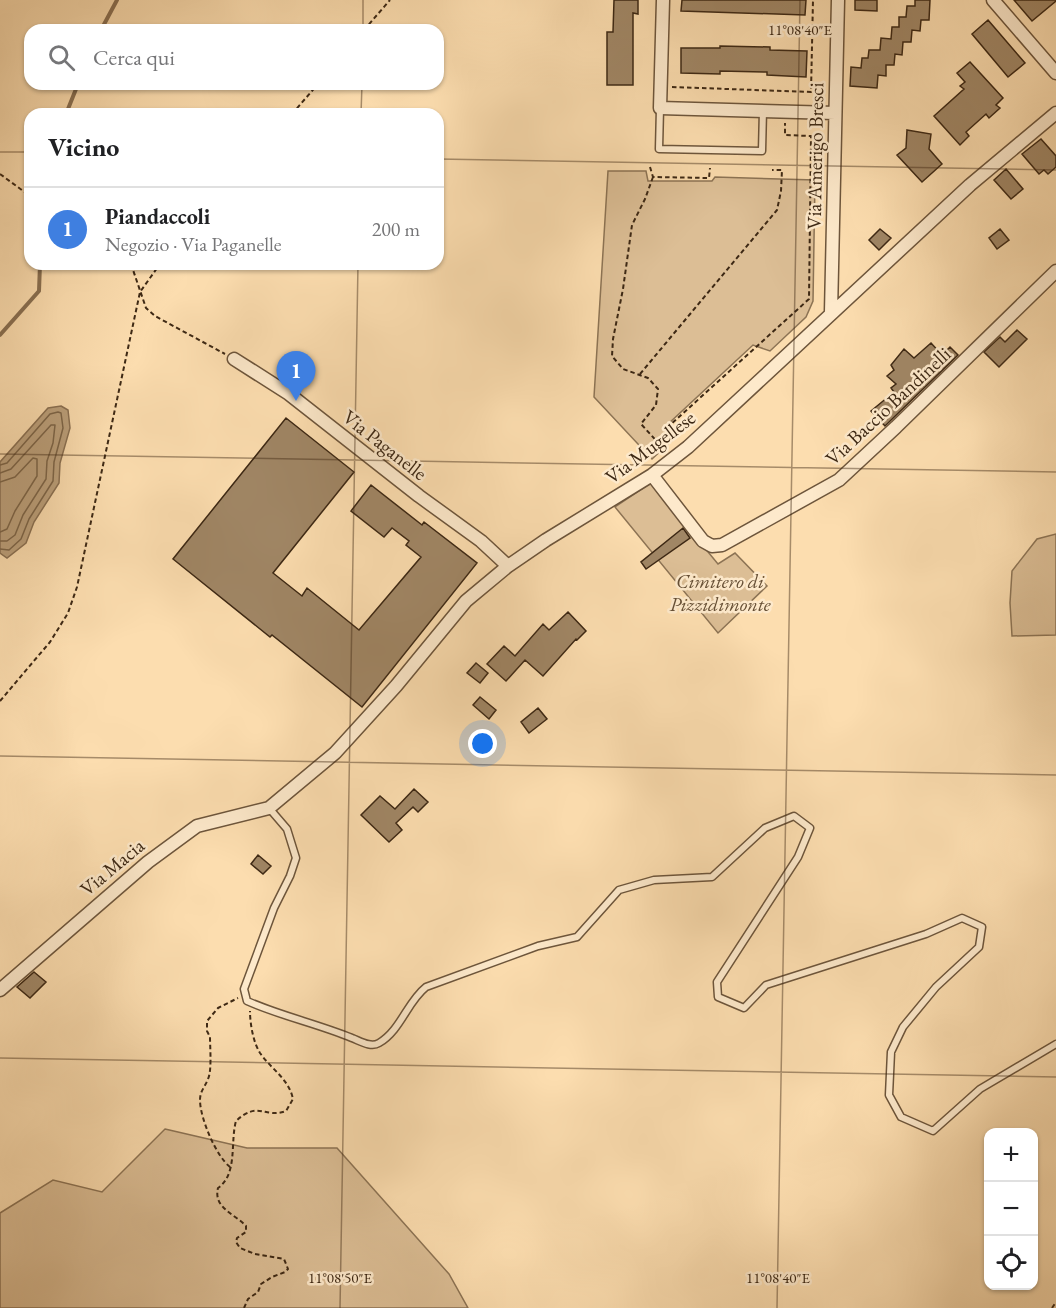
<!DOCTYPE html>
<html lang="it">
<meta charset="utf-8">
<style>
body{margin:0;font-family:"EB Garamond",serif;background:#f6f6f6;color:#202124}
.controls{position:absolute;right:18px;bottom:18px;display:grid;overflow:hidden;border-radius:12px;box-shadow:0 2px 4px #0004}
.controls button{width:54px;height:54px;display:grid;place-items:center;padding:0;border:0;border-bottom:2px solid #e0e0e0;background:#fff;color:#202124;font:30px sans-serif}
.you{position:absolute;left:483px;top:744px;width:21px;height:21px;margin:-15px;border:4px solid #fff;border-radius:50%;background:#1a73e8;box-shadow:0 0 0 9px #1a73e833}
.badge{display:grid;place-items:center;width:39px;height:39px;border-radius:50%;background:#8f2418;color:#fff;font-size:20px;font-weight:700}
.pin{position:absolute;translate:-50% -50px;filter:drop-shadow(0 2px 3px #0008)}
.pin::after{content:'';position:absolute;top:32px;width:21px;height:18px;background:inherit;clip-path:polygon(0 0,100% 0,50% 100%)}
.list{margin:0;padding:0;list-style:none}
h2{display:flex;justify-content:space-between;align-items:center;height:78px;margin:0;padding:0 24px;font-size:26px}
h2 small{font-size:20px;font-weight:400;color:#757577}
.list li{display:grid;grid-template-columns:39px 1fr auto;gap:18px;align-items:center;box-sizing:border-box;height:84px;padding:0 24px;border-top:2px solid #e0e0e0}
.list b{display:block;font-size:22px;white-space:nowrap}
.list p{margin:0;font-size:20px;white-space:nowrap;color:#757577}
.list em{font-size:20px;font-style:normal;color:#757577}
.icon{flex:none;width:33px;height:33px;fill:none;stroke:currentColor;stroke-width:2;stroke-linecap:round;stroke-linejoin:round}
.map{position:relative;flex:none;width:1056px;height:1308px;overflow:hidden}
.search{position:absolute;background:#fff;box-shadow:0 2px 4px #0004;left:24px;top:24px;width:420px;height:66px;display:flex;align-items:center;gap:15px;box-sizing:border-box;padding:0 21px;border-radius:18px;color:#757577;font-size:22px}
.panel{position:absolute;background:#fff;box-shadow:0 2px 4px #0004;left:24px;top:108px;width:420px;height:162px;border-radius:18px}
.map>svg:first-child{display:block}
</style>
<div class="map">
<svg width="1056" height="1308" viewBox="0 0 1056 1308">
<rect width="100%" height="100%" fill="#fcddaf"/>
<filter id="stains"><feTurbulence type="fractalNoise" baseFrequency=".00333" numOctaves="4"/><feColorMatrix values="0 0 0 0 .2 0 0 0 0 .09 0 0 0 0 .02 0 0 0 .5 -.17"/></filter>
<radialGradient id="worn" r=".72"><stop offset=".6" stop-color="#630" stop-opacity="0"/><stop offset="1" stop-color="#630" stop-opacity=".3"/></radialGradient>
<path fill="#dcbe95" stroke="#8c7354" stroke-width="1.5" d="M 608,171 L 646,171 L 648,181 L 712,181 L 715,177 L 815,180 L 813,301 L 806,317 L 770,351 L 753,345 L 666,426 L 678,435 L 652,459 L 594,397 Z
M 651,483 L 718,564 L 735,553 L 767,586 L 718,633 L 615,507 Z
M 1056,534 L 1056,635 L 1012,636 L 1010,603 L 1012,571 L 1037,539 Z
M 165,1129 L 247,1148 L 337,1148 L 449,1274 L 468,1308 L 0,1308 L 0,1213 L 53,1180 L 102,1192 Z"/>
<path fill="#bb9f7a" stroke="#896f51" stroke-width="1.5" d="M 61,406 L 68,410 L 70,428 L 60,463 L 59,483 L 34,522 L 26,543 L 7,558 L 0,553 L 0,462 L 48,408 Z"/>
<g fill="none" stroke-linecap="round" stroke-linejoin="round">
<path stroke="#7c6447" stroke-width="1.5" d="M 0,465 L 7,463 L 50,414 L 58,412 L 61,413 L 63,428 L 54,462 L 53,481 L 29,519 L 21,539 L 9,550 L 0,549
M 0,473 L 11,469 L 51,425 L 55,425 L 53,443 L 47,461 L 46,479 L 23,515 L 15,535 L 7,541 L 0,541
M 0,482 L 15,477 L 33,458 L 37,459 L 37,476 L 15,511 L 7,529 L 0,532"/>
<path stroke="#896f51" stroke-width="4" d="M 101,30 L 117,0
M 66,114 L 78,84
M 0,335 L 39,291 L 40,264"/>
</g>
<path fill="#a08665" stroke="#3d2814" stroke-width="1.5" d="M 614,0 L 638,0 L 638,14 L 633,13 L 633,85 L 607,85 L 607,32 L 613,32 Z
M 682,0 L 806,0 L 805,15 L 681,11 Z
M 855,0 L 877,0 L 877,11 L 855,10 Z
M 915,0 L 930,0 L 929,20 L 921,20 L 920,31 L 912,30 L 911,42 L 903,42 L 902,55 L 895,54 L 894,65 L 886,65 L 886,76 L 878,75 L 877,88 L 850,86 L 851,67 L 861,68 L 862,58 L 868,58 L 869,50 L 880,50 L 881,38 L 891,39 L 892,27 L 899,27 L 899,17 L 906,17 L 907,6 L 915,6 Z
M 1014,0 L 1056,0 L 1056,1 L 1032,21 Z
M 988,20 L 1025,63 L 1008,77 L 972,34 Z
M 720,46 L 770,47 L 770,50 L 807,51 L 806,77 L 767,75 L 767,72 L 720,71 L 720,74 L 681,73 L 681,48 L 720,48 Z
M 970,62 L 1003,98 L 996,105 L 1000,108 L 989,118 L 986,114 L 966,132 L 969,136 L 960,145 L 934,116 L 964,89 L 960,86 L 965,82 L 957,73 Z
M 907,130 L 931,134 L 929,149 L 942,164 L 922,182 L 897,155 L 906,148 Z
M 1041,139 L 1056,156 L 1056,167 L 1048,174 L 1044,170 L 1039,174 L 1022,154 Z
M 1006,169 L 1023,189 L 1011,199 L 994,180 Z
M 880,229 L 891,238 L 879,250 L 869,240 Z
M 1000,229 L 1009,240 L 997,249 L 989,238 Z
M 1017,330 L 1027,339 L 999,367 L 984,352 L 1000,337 L 1005,342 Z
M 931,343 L 942,355 L 950,347 L 958,355 L 885,426 L 871,411 L 894,392 L 891,388 L 896,384 L 887,376 L 894,370 L 891,365 L 904,349 L 914,358 Z
M 286,418 L 354,472 L 273,573 L 302,596 L 307,588 L 359,630 L 421,557 L 406,545 L 409,541 L 392,528 L 384,537 L 351,511 L 371,485 L 422,525 L 424,522 L 477,563 L 362,707 L 272,635 L 270,637 L 173,559 Z
M 683,528 L 690,538 L 646,569 L 641,562 Z
M 568,612 L 586,631 L 577,640 L 576,639 L 543,676 L 525,660 L 506,681 L 487,664 L 504,646 L 515,656 L 543,624 L 549,630 Z
M 476,663 L 488,673 L 480,683 L 467,673 Z
M 480,697 L 496,710 L 489,719 L 473,705 Z
M 538,708 L 547,719 L 529,733 L 521,722 Z
M 414,789 L 428,802 L 418,812 L 413,807 L 396,823 L 402,830 L 389,842 L 361,815 L 380,796 L 395,809 Z
M 258,855 L 271,866 L 263,874 L 251,864 Z
M 34,972 L 46,982 L 30,998 L 17,987 Z"/>
<g fill="none" stroke-linecap="round" stroke-linejoin="round">
<g stroke="#6d553b" stroke-width="9">
<path id="service" d="M 660,108 L 659,149 L 762,151 L 763,110
M 269,808 L 287,829 L 296,858 L 290,876 L 274,908 L 244,989 L 247,1001 C 281,1016 318,1024 352,1038 C 360,1041 371,1048 379,1043 C 401,1030 407,1002 426,987 L 538,946 L 577,937 L 619,890 L 654,880 L 712,877 L 765,828 L 794,816 L 810,828 L 798,857 L 717,982 L 718,997 L 744,1008 L 766,985 L 926,934 L 962,918 L 982,927 L 979,947 L 936,987 L 903,1027 L 891,1052 L 889,1095 L 901,1117 L 933,1131 L 980,1089 L 1056,1044"/>
</g>
<g stroke="#6d553b" stroke-width="15">
<path id="minor" d="M 663,0 L 660,108 L 835,113
M 993,0 L 1056,73
M 831,312 L 838,0
M 234,359 L 289,394 L 419,496 L 481,541 L 508,566
M 652,475 L 703,541 L 712,546 L 722,545 L 839,480 L 896,427 L 1056,271
M 0,990 L 148,862 L 197,826 L 269,808 L 335,753 L 396,686 L 466,601 L 508,566 L 546,540 L 652,475 L 688,447 L 970,185 L 1056,113"/>
</g>
<path stroke="#3d2814" stroke-width="2" stroke-dasharray="4.5 3" stroke-linecap="butt" d="M 364,30 L 390,0
M 672,87 L 811,92 L 813,0
M 292,114 L 318,84
M 650,167 L 653,177 L 709,178 L 710,168
M 0,174 L 30,196
M 653,177 L 645,199 L 632,225 L 623,289 L 613,339 L 612,356 L 623,369 L 648,378 L 658,389 L 656,405 L 641,424 L 662,447 L 678,433 L 669,426 L 809,299 L 811,136 L 785,135 L 785,123
M 131,264 L 146,308 L 155,316 L 225,354
M 640,374 L 777,210 L 781,191 L 782,170 L 772,170
M 0,701 L 50,642 L 68,613 L 77,587 L 140,292 L 160,264
M 230,1167 C 216,1156 200,1118 200,1100 C 200,1091 205,1087 208,1079 C 212,1071 210,1047 210,1037 L 207,1031 L 207,1021 L 218,1008 L 238,998
M 244,1308 L 248,1299 L 258,1292 L 261,1284 L 272,1277 L 285,1272 L 288,1269 L 284,1259 L 255,1254 L 240,1248 L 236,1242 L 237,1238 L 246,1232 L 246,1226 C 235,1214 213,1208 218,1188 C 238,1174 230,1142 236,1121 C 259,1100 264,1119 286,1111 L 293,1099 C 289,1079 271,1069 260,1053 C 253,1042 250,1023 250,1011
M 1052,1308 L 1056,1302"/>
<use href="#service" stroke="#fde9cb" stroke-width="6"/>
<use href="#minor" stroke="#fde9cb" stroke-width="12"/>
</g>
<path fill="none" stroke="#3d2814" stroke-width="1.5" stroke-opacity="0.45" d="M 363,30 L 363,0M 361,114 L 362,84M 0,152 L 30,152M 438,159 L 1056,170M 0,454 L 1056,472M 0,756 L 1056,775M 0,1058 L 1056,1077M 340,1308 L 358,264M 777,1308 L 800,0"/>
<g text-anchor="middle" dominant-baseline="central" stroke-width="5" stroke-linejoin="round" paint-order="stroke">
<g font-size="20" fill="#3d2814" stroke="#fde9cb">
<text transform="translate(815 156) rotate(-89)">Via Amerigo Bresci</text>
<text transform="translate(888 406) rotate(-43)">Via Baccio Bandinelli</text>
<text transform="translate(385 445) rotate(38)">Via Paganelle</text>
<text transform="translate(650 447) rotate(-37)">Via Mugellese</text>
<text transform="translate(112 867) rotate(-40)">Via Macia</text>
</g>
<g font-size="20" font-style="italic" fill="#654e34" stroke="#fde9cb">
<text x="720" y="581">Cimitero di<tspan x="720" dy="23">Pizzidimonte</tspan></text>
</g>
</g>
<g font-size="15" text-anchor="middle" fill="#3d2814" stroke="#fde9cb" stroke-width="5" stroke-linejoin="round" paint-order="stroke">
<text x="800" y="35">11°08'40"E</text>
<text x="340" y="1283">11°08'50"E</text>
<text x="778" y="1283">11°08'40"E</text>
</g>
<rect width="100%" height="100%" filter="url(#stains)"/>
<rect width="100%" height="100%" fill="url(#worn)"/>
</svg>
<div class="controls">
<button>+</button>
<button>−</button>
<button><svg class="icon" aria-label="locate" viewBox="0 0 24 24"><circle cx="12" cy="12" r="6"/><path d="M12 2v4M12 18v4M2 12h4M18 12h4"/></svg></button>
</div>
<div class="you"></div>
<div class="pin badge" style="left:296px;top:401px;background:#3f7fe0">1</div>
<div class="search"><svg class="icon" aria-label="search" viewBox="0 0 24 24"><circle cx="10" cy="10" r="6"/><path d="M15 15l6 6"/></svg>Cerca qui</div>
<section class="panel">
<h2>Vicino<small></small></h2>
<ul class="list">
<li><span class="badge" style="background:#3f7fe0">1</span><div><b>Piandaccoli</b><p>Negozio · Via Paganelle</p></div><em>200 m</em></li>
</ul>
</section>
</div>
